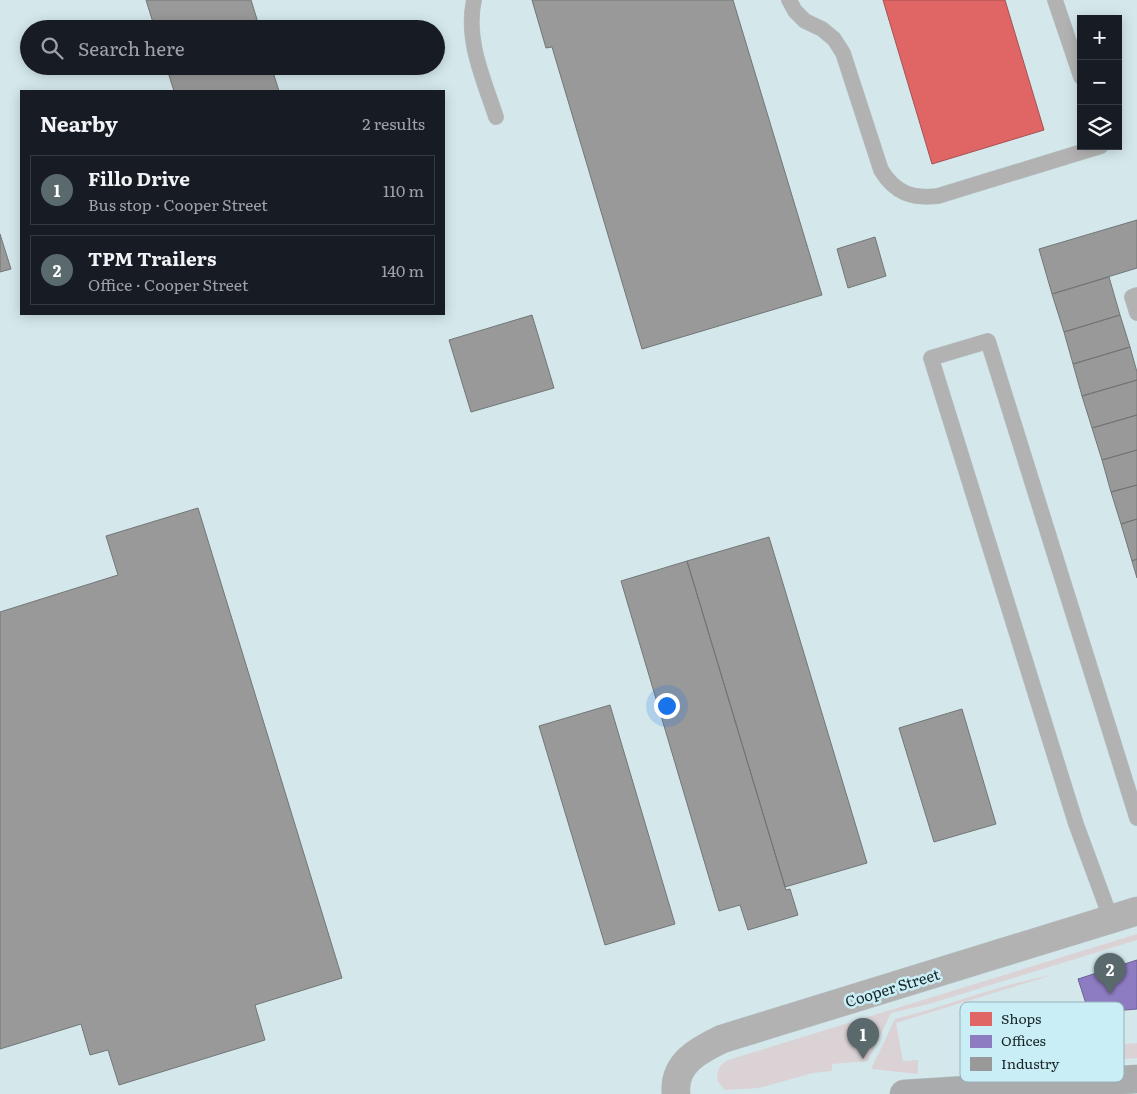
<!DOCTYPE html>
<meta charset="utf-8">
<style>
body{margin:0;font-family:Literata,serif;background:#242831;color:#f1f3f6}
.controls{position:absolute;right:15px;top:15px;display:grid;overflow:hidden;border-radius:0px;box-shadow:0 2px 12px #0003}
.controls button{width:45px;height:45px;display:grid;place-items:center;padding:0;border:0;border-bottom:1px solid #363941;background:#171b24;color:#f1f3f6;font:25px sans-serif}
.you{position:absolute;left:666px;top:705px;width:18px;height:18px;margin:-12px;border:4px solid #fff;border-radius:50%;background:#1a73e8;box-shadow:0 0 0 8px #1a73e833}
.badge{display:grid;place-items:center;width:32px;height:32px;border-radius:50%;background:#5a696c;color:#fff;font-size:16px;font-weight:700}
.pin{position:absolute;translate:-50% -41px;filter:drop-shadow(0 1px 2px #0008)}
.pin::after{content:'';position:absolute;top:26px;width:18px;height:15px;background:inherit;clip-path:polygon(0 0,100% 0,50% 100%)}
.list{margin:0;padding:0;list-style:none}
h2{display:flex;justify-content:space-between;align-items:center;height:65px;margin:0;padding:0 20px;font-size:21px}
h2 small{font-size:16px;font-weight:400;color:#9ea1a6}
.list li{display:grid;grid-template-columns:32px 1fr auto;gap:15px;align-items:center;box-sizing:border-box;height:70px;margin:0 10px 10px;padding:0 10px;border:1px solid #363941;border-radius:0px}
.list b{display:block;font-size:19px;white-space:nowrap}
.list p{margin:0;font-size:16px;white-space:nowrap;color:#9ea1a6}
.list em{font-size:16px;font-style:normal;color:#9ea1a6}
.icon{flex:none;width:28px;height:28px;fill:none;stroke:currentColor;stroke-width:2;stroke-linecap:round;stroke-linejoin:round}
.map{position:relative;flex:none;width:1137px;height:1094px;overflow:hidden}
.search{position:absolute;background:#171b24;box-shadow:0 2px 12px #0003;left:20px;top:20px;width:425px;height:55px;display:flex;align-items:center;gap:12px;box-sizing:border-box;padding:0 18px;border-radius:28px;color:#9ea1a6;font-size:19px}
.panel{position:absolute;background:#171b24;box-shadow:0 2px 12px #0003;left:20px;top:90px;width:425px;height:225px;border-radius:0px}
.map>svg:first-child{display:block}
</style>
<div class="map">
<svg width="1137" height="1094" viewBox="0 0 1137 1094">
<rect width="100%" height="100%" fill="#d4e8eb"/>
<path fill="#dbd2d6" d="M 1137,934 L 1137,940 L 929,1004 L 891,1013 L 868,1061 L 832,1064 L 832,1071 L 813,1073 L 759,1088 L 725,1090 L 718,1082 C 716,1071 719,1065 728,1060 Z
M 1052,975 L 896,1023 L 903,1061 L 918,1060 L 918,1074 L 871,1069 L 895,1019 C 947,1006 998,985 1052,975 Z
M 1137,1043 L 1137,1058 L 1099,1061 L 1073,1048 Z"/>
<path fill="#e06666" stroke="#a45253" d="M 883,0 L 1005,0 L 1044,130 L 932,164 Z"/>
<path fill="#8e7cc3" stroke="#6b6294" d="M 1137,960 L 1137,1009 L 1089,1013 L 1078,979 Z"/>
<path fill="#999" stroke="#727677" d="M 146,0 L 251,0 L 260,29 L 155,29 Z
M 532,0 L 733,0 L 822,295 L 642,349 L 552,47 L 546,48 Z
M 166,66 L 271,66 L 279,91 L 174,91 Z
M 1137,220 L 1137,268 L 1052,294 L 1039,249 Z
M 0,234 L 11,269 L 0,272 Z
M 875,237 L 886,276 L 848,288 L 837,249 Z
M 1109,277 L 1120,315 L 1064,332 L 1052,294 Z
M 532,315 L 554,388 L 471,412 L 449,340 Z
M 1120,315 L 1130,347 L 1073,364 L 1064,332 Z
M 1130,347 L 1137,372 L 1137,380 L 1082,396 L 1073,364 Z
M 1137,380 L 1137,415 L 1092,428 L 1082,396 Z
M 1137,415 L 1137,450 L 1102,460 L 1092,428 Z
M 1137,450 L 1137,485 L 1111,492 L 1102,460 Z
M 1137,485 L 1137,519 L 1121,524 L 1111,492 Z
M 198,508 L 342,978 L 255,1005 L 265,1040 L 119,1085 L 108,1050 L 90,1055 L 81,1024 L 0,1049 L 0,612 L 118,575 L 106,536 Z
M 1137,519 L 1137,559 L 1132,561 L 1121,524 Z
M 769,537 L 867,863 L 785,887 L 687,561 Z
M 1137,559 L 1137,578 L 1132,561 Z
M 687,561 L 786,890 L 790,889 L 798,915 L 748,930 L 740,905 L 719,911 L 621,581 Z
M 610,705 L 675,924 L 605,945 L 539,726 Z
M 962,709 L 996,824 L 934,842 L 899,728 Z"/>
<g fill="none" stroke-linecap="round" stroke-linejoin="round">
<g stroke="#b4c3c6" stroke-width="16">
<path id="lane" d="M 474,0 C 465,40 484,80 496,117
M 789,0 L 795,11 L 805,21 L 822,29 L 834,39 L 843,53 L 881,170 C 895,193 912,199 938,196 L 1101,146
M 1055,0 L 1081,77
M 1137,295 L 1132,297 L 1137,313
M 1111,919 L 1076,824 L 931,358 L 988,341 L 1137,818
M 1052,1017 L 1055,1084"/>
</g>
<g stroke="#b4c3c6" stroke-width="29">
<path id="street" d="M 676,1094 C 673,1063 699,1050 722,1039 L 1137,911"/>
</g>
<g stroke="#b4c3c6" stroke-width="29">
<path id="primary" d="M 904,1094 L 1137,1079"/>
</g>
<use href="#lane" stroke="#b3b2b3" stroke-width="15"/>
<use href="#street" stroke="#b3b2b3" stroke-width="28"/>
<use href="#primary" stroke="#aaabac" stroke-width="28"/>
</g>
<g text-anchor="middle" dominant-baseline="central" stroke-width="5" stroke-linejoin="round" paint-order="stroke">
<g font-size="15" fill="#182528" stroke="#caeef5">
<text transform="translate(892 987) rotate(-17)">Cooper Street</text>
</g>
</g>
<rect x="960" y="1002" width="164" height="80" rx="8" fill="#caeef5" stroke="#95b2b8" stroke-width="1"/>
<rect x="970" y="1012" width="22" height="14" fill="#e06666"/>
<rect x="970" y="1035" width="22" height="13" fill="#8e7cc3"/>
<rect x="970" y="1057" width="22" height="14" fill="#999"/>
<g font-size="14" fill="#182528">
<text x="1001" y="1024">Shops</text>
<text x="1001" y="1046">Offices</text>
<text x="1001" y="1069">Industry</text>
</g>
</svg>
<div class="controls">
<button>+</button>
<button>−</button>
<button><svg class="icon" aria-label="layers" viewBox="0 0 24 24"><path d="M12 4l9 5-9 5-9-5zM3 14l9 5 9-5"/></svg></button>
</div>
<div class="you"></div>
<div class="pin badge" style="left:863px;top:1059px">1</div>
<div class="pin badge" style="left:1110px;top:994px">2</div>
<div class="search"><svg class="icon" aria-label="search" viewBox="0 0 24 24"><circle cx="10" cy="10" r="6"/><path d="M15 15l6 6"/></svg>Search here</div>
<section class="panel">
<h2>Nearby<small>2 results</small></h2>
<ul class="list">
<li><span class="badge">1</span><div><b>Fillo Drive</b><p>Bus stop · Cooper Street</p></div><em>110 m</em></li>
<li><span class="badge">2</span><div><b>TPM Trailers</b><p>Office · Cooper Street</p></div><em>140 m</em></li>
</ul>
</section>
</div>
